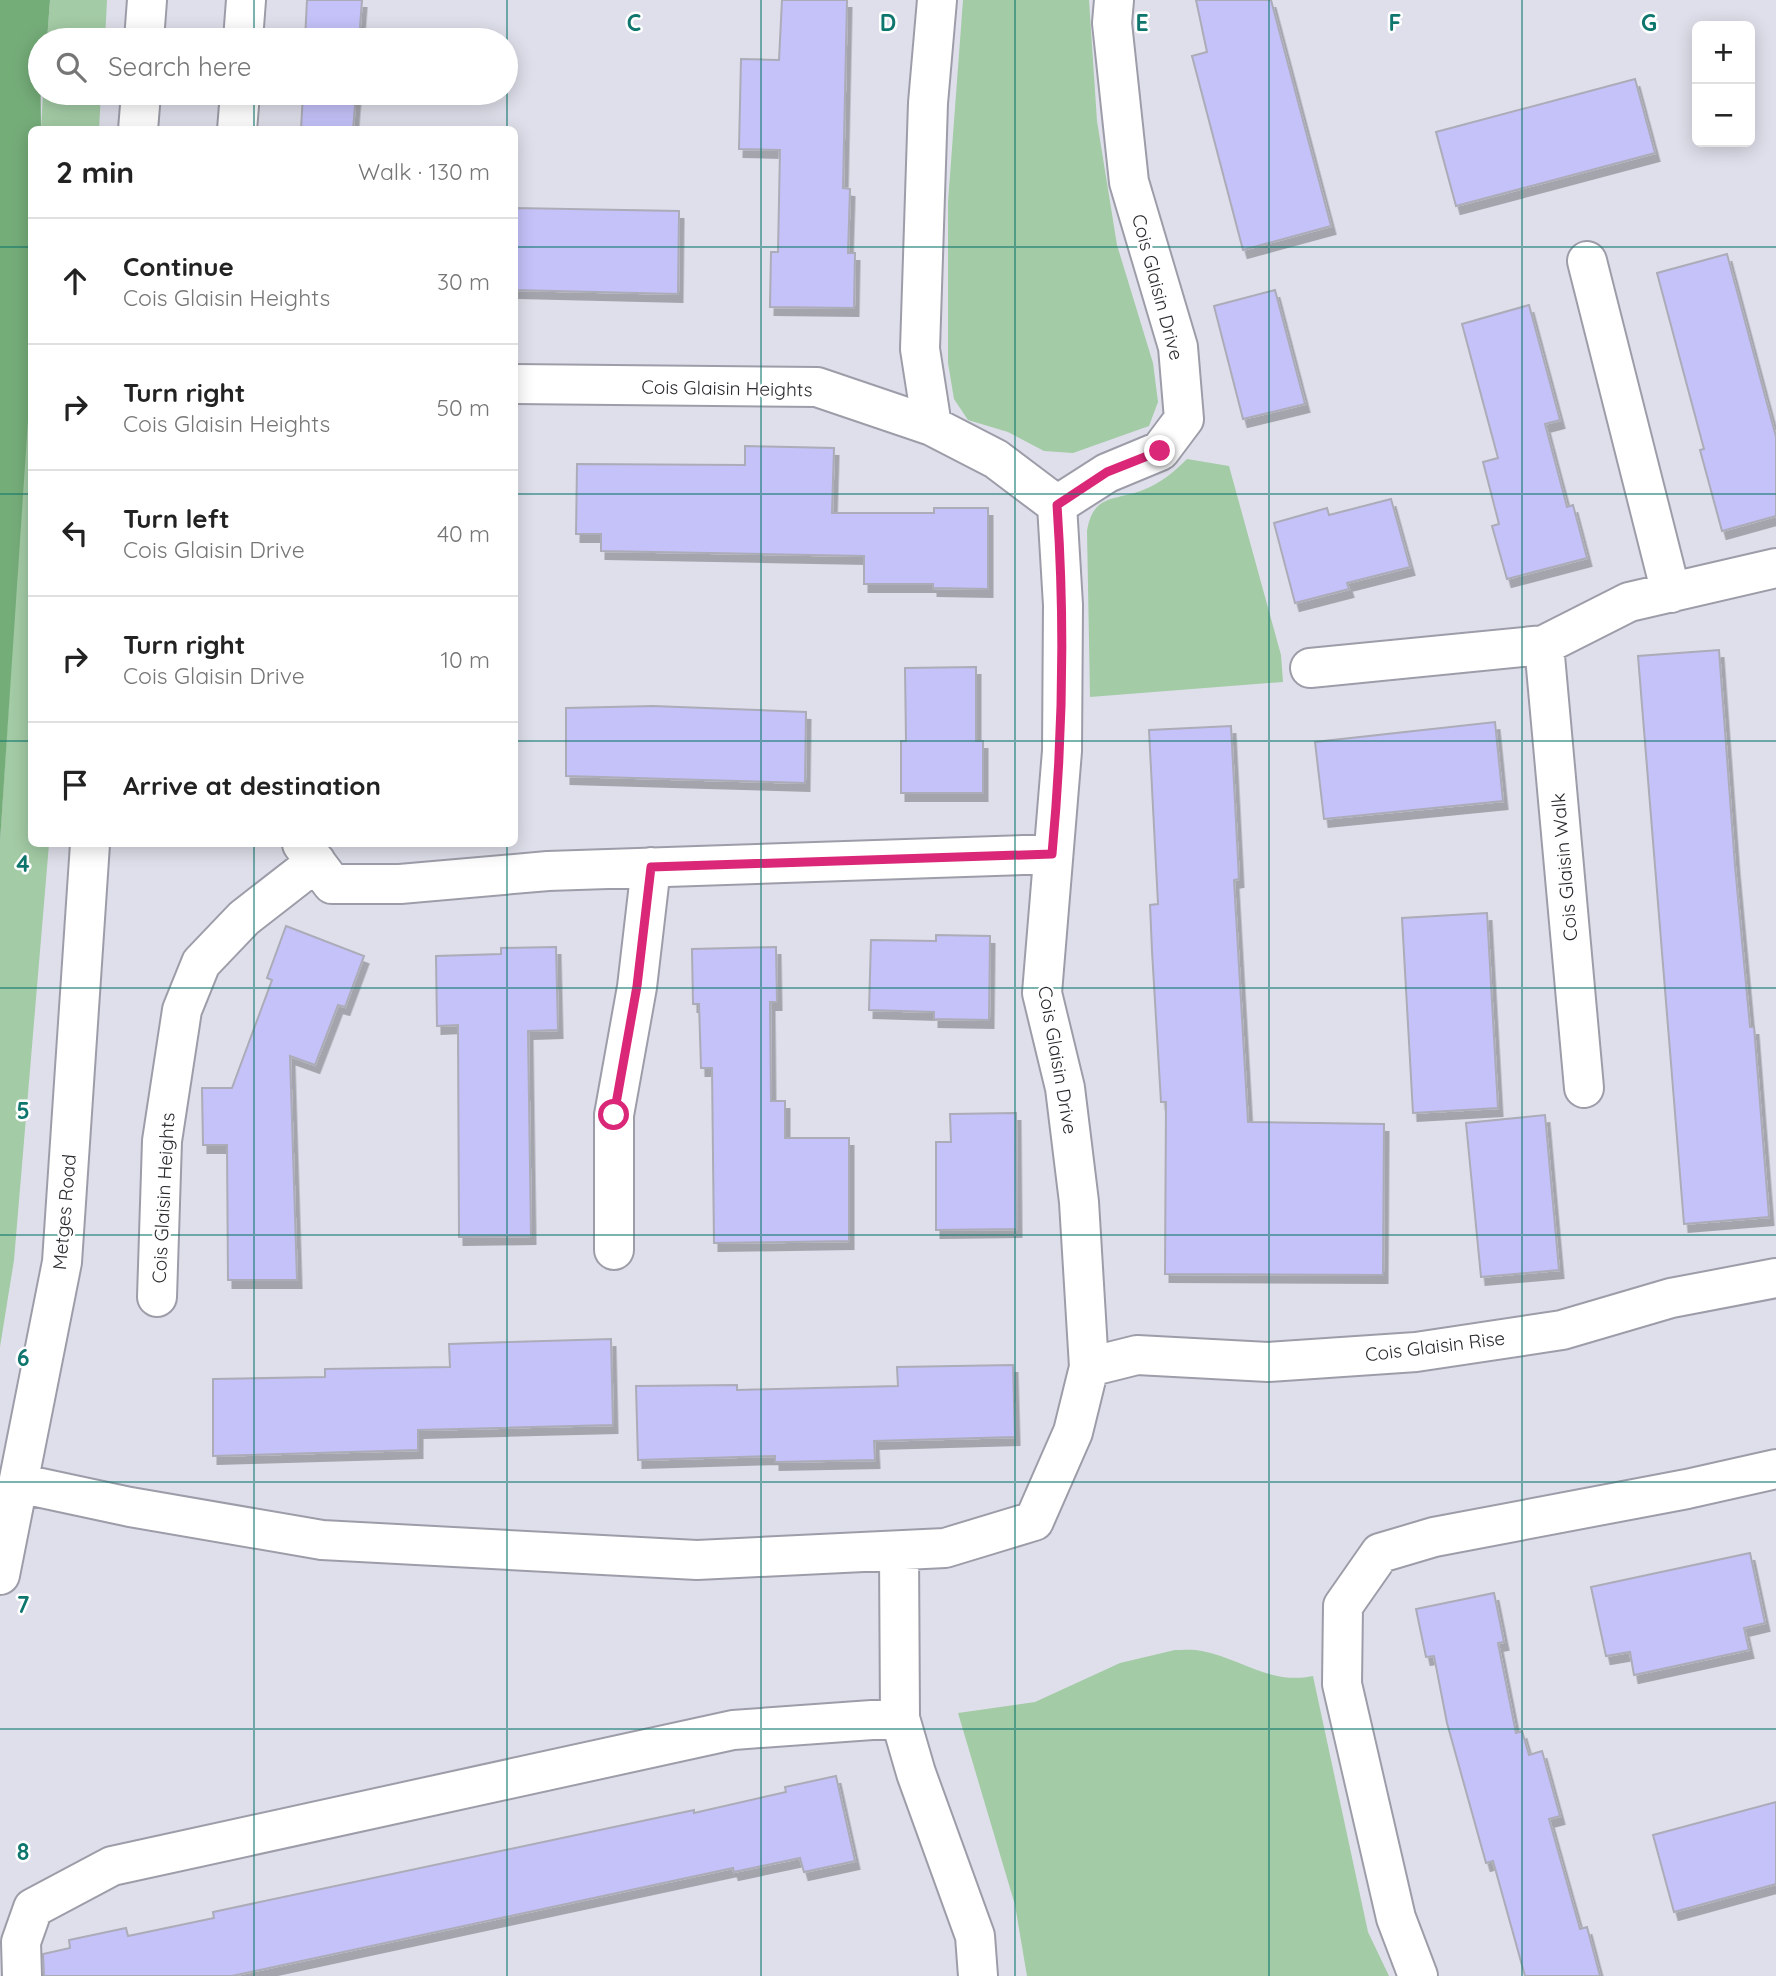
<!DOCTYPE html>
<meta charset="utf-8">
<style>
body{margin:0;font-family:Quicksand,sans-serif;background:#f2f2f2;color:#222}
.controls{position:absolute;right:21px;top:21px;display:grid;overflow:hidden;border-radius:10px;box-shadow:0 4px 18px #0003}
.controls button{width:63px;height:63px;display:grid;place-items:center;padding:0;border:0;border-bottom:2px solid #e0e0e0;background:#fff;color:#222;font:35px sans-serif}
.stop{position:absolute;width:21px;height:21px;margin:-16px;border:5px solid #db2777;border-radius:50%;background:#fff}
.stop.end{background:#db2777;border-color:#fff;box-shadow:0 2px 7px #0008}
.list{margin:0;padding:0;list-style:none}
h2{display:flex;justify-content:space-between;align-items:center;height:91px;margin:0;padding:0 28px;font-size:30px}
h2 small{font-size:23px;font-weight:400;color:#767676}
.list li{display:grid;grid-template-columns:46px 1fr auto;gap:21px;align-items:center;box-sizing:border-box;height:126px;padding:0 28px;border-top:2px solid #e0e0e0}
.list b{display:block;font-size:26px;white-space:nowrap}
.list p{margin:0;font-size:23px;white-space:nowrap;color:#767676}
.list em{font-size:23px;font-style:normal;color:#767676}
.icon{flex:none;width:38px;height:38px;fill:none;stroke:currentColor;stroke-width:2;stroke-linecap:round;stroke-linejoin:round}
.map{position:relative;flex:none;width:1776px;height:1976px;overflow:hidden}
.search{position:absolute;background:#fff;box-shadow:0 4px 18px #0003;left:28px;top:28px;width:490px;height:77px;display:flex;align-items:center;gap:18px;box-sizing:border-box;padding:0 24px;border-radius:38px;color:#767676;font-size:26px}
.panel{position:absolute;background:#fff;box-shadow:0 4px 18px #0003;left:28px;top:126px;width:490px;height:721px;border-radius:10px}
.map>svg:first-child{display:block}
</style>
<div class="map">
<svg width="1776" height="1976" viewBox="0 0 1776 1976">
<defs>
<filter id="shadow"><feDropShadow dx="4.5" dy="8" stdDeviation="0" flood-color="#0004"/></filter>
</defs>
<rect width="100%" height="100%" fill="#dfdfeb"/>
<path fill="#a3cba5" d="M 50,0 L 107,0 L 105,40 L 47,40 Z
M 963,0 L 1089,0 L 1097,121 L 1117,245 L 1153,363 L 1158,402 L 1149,426 L 1073,453 L 1044,451 L 1008,432 L 968,420 L 954,399 L 948,363 L 948,202 Z
M 43,93 L 101,93 L 99,129 L 41,130 Z
M 31,348 L 32,844 L 49,844 L 14,1260 L 0,1347 L 0,842 Z
M 1187,459 L 1229,466 L 1281,655 L 1283,682 L 1090,697 L 1087,531 C 1093,494 1114,501 1143,490 C 1161,483 1174,472 1187,459 Z
M 1175,1650 C 1183,1650 1194,1649 1202,1651 C 1242,1659 1271,1685 1313,1676 L 1368,1932 L 1389,1976 L 1027,1976 L 1015,1905 L 958,1713 L 1035,1702 L 1120,1663 Z"/>
<path fill="#75ad79" d="M 0,0 L 50,0 L 47,40 L 40,40 L 41,129 L 32,130 L 29,405 L 0,842 Z"/>
<path fill="#c4c2f9" stroke="#acacb8" stroke-width="2" filter="url(#shadow)" d="M 307,0 L 362,0 L 359,40 L 305,40 Z
M 782,0 L 847,0 L 843,188 L 850,189 L 848,253 L 855,253 L 854,308 L 770,307 L 771,252 L 778,252 L 780,150 L 739,149 L 741,59 L 779,60 Z
M 1196,0 L 1271,0 L 1331,226 L 1243,250 L 1192,56 L 1207,52 Z
M 1635,79 L 1655,153 L 1456,206 L 1436,132 Z
M 303,93 L 356,93 L 353,130 L 301,130 Z
M 514,208 L 679,211 L 678,294 L 514,290 Z
M 1727,254 L 1776,437 L 1776,516 L 1722,531 L 1700,450 L 1704,449 L 1657,273 Z
M 1275,290 L 1305,404 L 1243,419 L 1214,306 Z
M 1529,305 L 1560,420 L 1545,424 L 1567,507 L 1573,505 L 1587,558 L 1507,579 L 1492,526 L 1499,524 L 1483,462 L 1498,458 L 1462,324 Z
M 745,446 L 834,448 L 832,513 L 934,513 L 934,508 L 988,508 L 988,589 L 933,588 L 933,584 L 864,584 L 864,556 L 601,551 L 601,534 L 576,534 L 577,464 L 745,465 Z
M 1391,499 L 1410,567 L 1347,583 L 1349,589 L 1295,603 L 1274,523 L 1327,508 L 1329,515 Z
M 1719,650 L 1735,866 L 1750,1027 L 1754,1027 L 1769,1217 L 1684,1224 L 1638,656 Z
M 976,667 L 976,741 L 983,741 L 983,793 L 901,793 L 901,741 L 906,741 L 905,668 Z
M 653,706 L 806,712 L 805,783 L 566,776 L 566,708 Z
M 1495,722 L 1503,801 L 1324,819 L 1315,742 Z
M 1231,726 L 1239,879 L 1234,880 L 1248,1122 L 1384,1124 L 1383,1275 L 1165,1274 L 1166,1102 L 1161,1102 L 1152,951 L 1150,905 L 1158,904 L 1149,730 Z
M 1487,913 L 1498,1108 L 1413,1113 L 1402,918 Z
M 286,926 L 364,956 L 345,1007 L 338,1005 L 315,1065 L 290,1056 L 297,1280 L 228,1280 L 227,1145 L 203,1145 L 202,1088 L 232,1088 L 272,980 L 267,978 Z
M 936,935 L 990,936 L 989,1020 L 934,1019 L 934,1012 L 869,1010 L 871,940 L 936,941 Z
M 556,947 L 558,1030 L 528,1031 L 531,1236 L 459,1237 L 458,1025 L 437,1026 L 436,956 L 501,954 L 501,948 Z
M 776,947 L 777,1002 L 770,1002 L 771,1101 L 785,1101 L 785,1138 L 849,1138 L 849,1241 L 714,1243 L 712,1068 L 701,1068 L 699,1004 L 693,1004 L 692,949 Z
M 1016,1113 L 1017,1229 L 936,1230 L 936,1142 L 951,1142 L 950,1114 Z
M 1545,1115 L 1559,1270 L 1481,1277 L 1466,1123 Z
M 611,1339 L 613,1425 L 418,1430 L 418,1450 L 213,1456 L 213,1379 L 325,1377 L 325,1369 L 450,1367 L 449,1344 Z
M 1013,1365 L 1015,1437 L 874,1441 L 875,1460 L 775,1462 L 775,1456 L 638,1460 L 636,1386 L 737,1385 L 737,1390 L 898,1386 L 897,1367 Z
M 1750,1553 L 1765,1623 L 1744,1628 L 1749,1650 L 1634,1675 L 1630,1652 L 1606,1656 L 1591,1587 Z
M 1494,1593 L 1504,1642 L 1498,1643 L 1516,1733 L 1522,1731 L 1529,1755 L 1542,1751 L 1560,1816 L 1549,1819 L 1580,1929 L 1587,1927 L 1600,1976 L 1525,1976 L 1493,1861 L 1486,1863 L 1447,1723 L 1434,1656 L 1426,1657 L 1416,1609 Z
M 836,1776 L 855,1861 L 804,1872 L 800,1858 L 734,1872 L 733,1868 L 232,1976 L 44,1976 L 43,1954 L 70,1948 L 69,1940 L 126,1928 L 128,1936 L 214,1918 L 213,1912 L 694,1810 L 694,1813 L 786,1792 L 785,1787 Z
M 1776,1802 L 1776,1884 L 1674,1912 L 1653,1835 Z"/>
<g fill="none" stroke-linecap="round" stroke-linejoin="round">
<g stroke="#9d9da9" stroke-width="42">
<path id="minor" d="M 144,40 L 147,0
M 243,40 L 246,0
M 138,130 L 141,93
M 237,130 L 240,93
M 1587,261 L 1671,593
M 514,384 L 817,387 L 932,426
M 1057,505 L 1107,473 L 1160,451 L 1184,419 L 1178,347 L 1129,182 L 1112,23 L 1114,0
M 1544,645 L 1584,1088
M 1310,668 L 1544,645 L 1629,602 L 1776,568
M 302,844 L 332,884 L 400,884 L 548,871 L 1053,854
M 614,1250 L 614,1115 L 637,987 L 651,867
M 157,1297 L 162,1141 L 182,1010 L 201,963 L 244,918 L 316,862
M 1089,1367 L 1137,1355 L 1268,1362 L 1416,1352 L 1562,1330 L 1671,1298 L 1776,1278
M 18,1483 L 130,1507 L 322,1540 L 697,1560 L 945,1548 L 1034,1521 L 1073,1432 L 1089,1367 L 1079,1202 L 1065,1088 L 1042,993 L 1062,751 L 1063,605 L 1057,505 L 996,459 L 932,426 L 920,349 L 928,103 L 937,0
M 899,1551 L 900,1718 L 916,1773 L 975,1936 L 978,1976
M 0,1575 L 62,1262 L 90,844
M 22,1976 L 21,1942 L 33,1908 L 112,1866 L 733,1730 L 900,1718
M 1418,1976 L 1396,1918 L 1342,1684 L 1343,1606 L 1380,1553 L 1434,1537 L 1687,1489 L 1776,1469"/>
</g>
<use href="#minor" stroke="#fff" stroke-width="38"/>
</g>
<g fill="none" stroke-linecap="round" stroke-linejoin="round">
<path stroke="#db2777" stroke-width="9" d="M 614,1115 L 637,986 L 651,867 L 1052,854 C 1063,737 1065,622 1057,505 L 1107,472 L 1160,451"/>
</g>
<path fill="none" stroke="#0f766e" stroke-width="2" stroke-opacity="0.55" d="M 254,0 L 254,40M 507,0 L 507,130M 761,0 L 761,1976M 1015,0 L 1015,1976M 1269,0 L 1269,1976M 1522,0 L 1522,1976M 254,93 L 254,130M 0,247 L 32,247M 514,247 L 1776,247M 0,494 L 32,494M 514,494 L 1776,494M 0,741 L 32,741M 514,741 L 1776,741M 254,844 L 254,1976M 507,844 L 507,1976M 0,988 L 1776,988M 0,1235 L 1776,1235M 0,1482 L 1776,1482M 0,1729 L 1776,1729"/>
<g text-anchor="middle" dominant-baseline="central" stroke-width="5" stroke-linejoin="round" paint-order="stroke">
<g font-size="19" fill="#2a2a2e" stroke="#fff">
<text transform="translate(1158 287) rotate(75)">Cois Glaisin Drive</text>
<text transform="translate(727 388) rotate(1)">Cois Glaisin Heights</text>
<text transform="translate(1564 867) rotate(-95)">Cois Glaisin Walk</text>
<text transform="translate(1058 1060) rotate(80)">Cois Glaisin Drive</text>
<text transform="translate(163 1198) rotate(-87)">Cois Glaisin Heights</text>
<text transform="translate(64 1212) rotate(-85)">Metges Road</text>
<text transform="translate(1435 1346) rotate(-7)">Cois Glaisin Rise</text>
</g>
</g>
<g font-size="23" text-anchor="middle" font-weight="bold" fill="#0f766e" stroke="#fff" stroke-width="5" stroke-linejoin="round" paint-order="stroke">
<text x="634" y="31">C</text>
<text x="888" y="31">D</text>
<text x="1142" y="31">E</text>
<text x="1395" y="31">F</text>
<text x="1649" y="31">G</text>
<text x="23" y="872">4</text>
<text x="23" y="1119">5</text>
<text x="23" y="1366">6</text>
<text x="23" y="1613">7</text>
<text x="23" y="1860">8</text>
</g>
</svg>
<div class="controls">
<button>+</button>
<button>−</button>
</div>
<div class="stop" style="left:614px;top:1115px"></div>
<div class="stop end" style="left:1160px;top:451px"></div>
<div class="search"><svg class="icon" aria-label="search" viewBox="0 0 24 24"><circle cx="10" cy="10" r="6"/><path d="M15 15l6 6"/></svg>Search here</div>
<section class="panel">
<h2>2 min<small>Walk · 130 m</small></h2>
<ul class="list">
<li><svg class="icon" aria-label="ahead" viewBox="0 0 24 24"><path d="M12 20V5M6 11l6-6 6 6"/></svg><div><b>Continue</b><p>Cois Glaisin Heights</p></div><em>30 m</em></li>
<li><svg class="icon" aria-label="right" viewBox="0 0 24 24"><path d="M7 20v-9h11M14 6l5 5-5 5"/></svg><div><b>Turn right</b><p>Cois Glaisin Heights</p></div><em>50 m</em></li>
<li><svg class="icon" aria-label="left" viewBox="0 0 24 24"><path d="M17 20v-9H6M10 6l-5 5 5 5"/></svg><div><b>Turn left</b><p>Cois Glaisin Drive</p></div><em>40 m</em></li>
<li><svg class="icon" aria-label="right" viewBox="0 0 24 24"><path d="M7 20v-9h11M14 6l5 5-5 5"/></svg><div><b>Turn right</b><p>Cois Glaisin Drive</p></div><em>10 m</em></li>
<li><svg class="icon" aria-label="arrive" viewBox="0 0 24 24"><path d="M6 21V4h12l-3 4 3 4H6"/></svg><div><b>Arrive at destination</b></div></li>
</ul>
</section>
</div>
